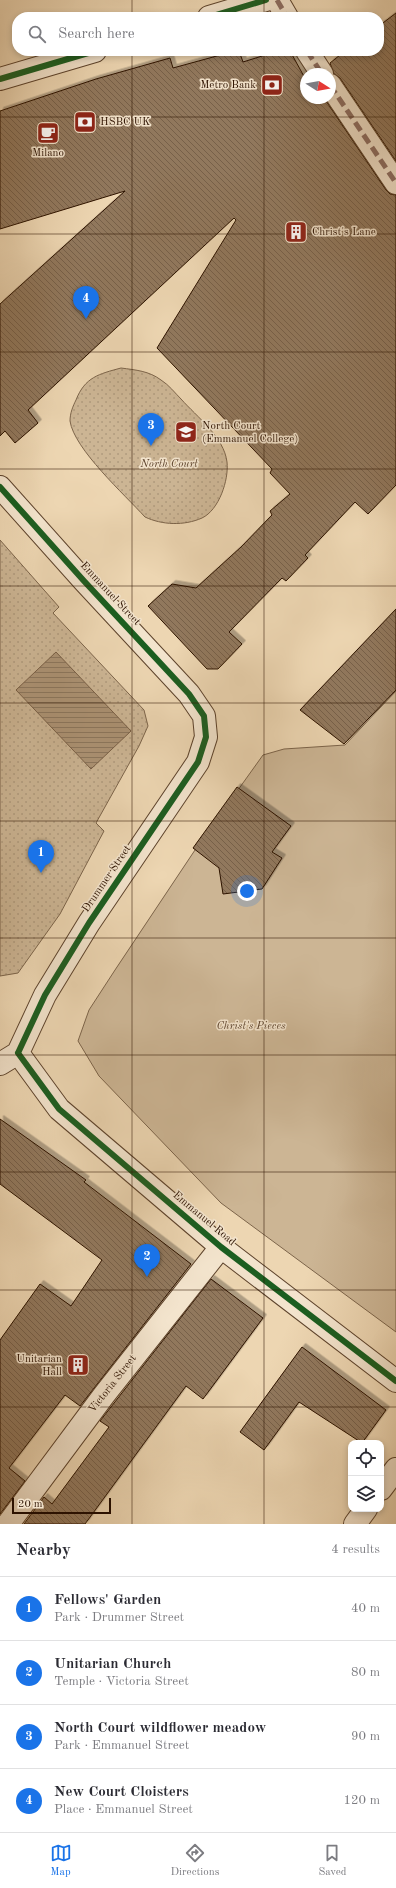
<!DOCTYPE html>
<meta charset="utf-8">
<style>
body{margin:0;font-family:"Old Standard TT",serif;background:#f7f7f7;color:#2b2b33}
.controls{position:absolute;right:12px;bottom:12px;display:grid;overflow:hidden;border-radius:8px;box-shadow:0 2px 6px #0003}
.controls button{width:36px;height:36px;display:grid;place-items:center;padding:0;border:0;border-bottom:1px solid #e1e1e2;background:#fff;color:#2b2b33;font:20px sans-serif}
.compass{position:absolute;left:300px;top:68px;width:36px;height:36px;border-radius:50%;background:#fff;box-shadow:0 2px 6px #0003;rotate:101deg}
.scale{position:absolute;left:12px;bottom:10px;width:99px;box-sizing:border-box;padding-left:4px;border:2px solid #2d1200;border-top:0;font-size:11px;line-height:14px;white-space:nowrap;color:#2d1200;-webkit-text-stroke:3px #f3e4cd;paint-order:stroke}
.you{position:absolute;left:247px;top:891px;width:14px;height:14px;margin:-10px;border:3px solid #fff;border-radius:50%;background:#1a73e8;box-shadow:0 0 0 6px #1a73e833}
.badge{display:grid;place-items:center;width:26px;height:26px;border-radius:50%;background:#1a73e8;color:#fff;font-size:13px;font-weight:700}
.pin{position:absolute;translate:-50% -33px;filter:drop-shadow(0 1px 2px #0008)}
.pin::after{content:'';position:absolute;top:21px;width:14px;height:12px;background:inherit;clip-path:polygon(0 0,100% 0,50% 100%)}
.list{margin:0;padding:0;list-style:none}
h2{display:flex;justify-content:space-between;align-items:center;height:52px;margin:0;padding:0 16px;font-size:17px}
h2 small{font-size:13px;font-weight:400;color:#7c7c81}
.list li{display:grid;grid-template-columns:26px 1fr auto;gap:12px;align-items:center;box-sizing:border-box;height:64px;padding:0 16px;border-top:1px solid #e1e1e2}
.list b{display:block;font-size:15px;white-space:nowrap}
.list p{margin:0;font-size:13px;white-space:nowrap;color:#7c7c81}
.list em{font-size:13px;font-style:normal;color:#7c7c81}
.icon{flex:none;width:22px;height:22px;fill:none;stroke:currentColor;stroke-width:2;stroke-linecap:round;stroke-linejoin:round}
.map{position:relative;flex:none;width:396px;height:1524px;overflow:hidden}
.search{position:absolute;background:#fff;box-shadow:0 2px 6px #0003;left:12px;right:12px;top:12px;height:44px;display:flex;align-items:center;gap:10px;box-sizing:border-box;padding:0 14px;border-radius:16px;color:#7c7c81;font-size:15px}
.sheet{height:308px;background:#fff}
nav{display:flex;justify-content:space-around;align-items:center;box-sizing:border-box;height:56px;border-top:1px solid #e1e1e2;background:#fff;font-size:11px;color:#7c7c81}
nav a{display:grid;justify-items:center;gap:2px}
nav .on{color:#1a73e8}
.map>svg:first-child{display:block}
</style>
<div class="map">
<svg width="396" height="1524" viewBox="0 0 396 1524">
<defs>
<pattern id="grass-dots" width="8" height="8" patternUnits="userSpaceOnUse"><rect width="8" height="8" fill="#ccb594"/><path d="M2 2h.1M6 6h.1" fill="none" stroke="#b09b7e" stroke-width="1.8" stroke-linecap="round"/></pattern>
<pattern id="water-rules" width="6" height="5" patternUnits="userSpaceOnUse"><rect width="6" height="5" fill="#ac9375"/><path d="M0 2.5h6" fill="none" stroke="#8c775e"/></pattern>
<pattern id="building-back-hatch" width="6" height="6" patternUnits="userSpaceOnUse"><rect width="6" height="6" fill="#91785d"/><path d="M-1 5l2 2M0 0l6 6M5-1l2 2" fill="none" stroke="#77614a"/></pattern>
<filter id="shadow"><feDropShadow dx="3.5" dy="-3.5" stdDeviation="0" flood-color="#0004"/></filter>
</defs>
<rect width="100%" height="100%" fill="#edd6b2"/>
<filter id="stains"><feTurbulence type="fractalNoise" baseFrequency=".005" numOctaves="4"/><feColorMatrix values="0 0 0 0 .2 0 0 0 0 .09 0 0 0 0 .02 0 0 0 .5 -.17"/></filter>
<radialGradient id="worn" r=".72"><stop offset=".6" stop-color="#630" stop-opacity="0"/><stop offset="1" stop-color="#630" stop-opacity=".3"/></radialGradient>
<path fill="url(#grass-dots)" stroke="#7c644a" d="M 121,368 C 136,370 149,371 161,380 C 169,385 175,393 181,399 C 197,417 224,437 227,462 C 229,480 219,510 202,518 C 184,526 162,525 145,517 C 125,495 74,449 70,421 C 70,413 73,406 76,400 C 85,377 99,374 121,368 Z
M 0,540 L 59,607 L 53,613 L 144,710 L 148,726 L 139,746 L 96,823 L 104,831 L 60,914 L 18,973 L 0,976 Z"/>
<path fill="#ccb594" stroke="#7c644a" d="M 396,691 L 396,1332 L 221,1203 L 99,1076 L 78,1041 L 89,1010 L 115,970 L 195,850 L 263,755 L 284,749 L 345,745 Z"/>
<path fill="url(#water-rules)" stroke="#795f46" d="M 56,652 L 131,731 L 91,769 L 16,690 Z"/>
<path fill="url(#building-back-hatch)" stroke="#2d1200" filter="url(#shadow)" d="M 396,13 L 396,161 L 340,78 L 334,74 L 330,63 L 345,51 L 379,51 L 379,26 Z
M 235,51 L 239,51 L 243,62 L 278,51 L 290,51 L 306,80 L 306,98 L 324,98 L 386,190 L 390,194 L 396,195 L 396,485 L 368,514 L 355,502 L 305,555 L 308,558 L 286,581 L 282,578 L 229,632 L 242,644 L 218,669 L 207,669 L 148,606 L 172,584 L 196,588 L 241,547 L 272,515 L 270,511 L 290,494 L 270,473 L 272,469 L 157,348 L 236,220 L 234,218 L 28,410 L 38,423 L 15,443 L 5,431 L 0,436 L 0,304 L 125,191 L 0,229 L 0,111 L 96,79 L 170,58 L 173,68 Z
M 396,609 L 396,690 L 344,744 L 300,710 Z
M 237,787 L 291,826 L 272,852 L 282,858 L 262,889 L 223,894 L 219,868 L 193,848 Z
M 0,1119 L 86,1180 L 84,1182 L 191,1264 L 80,1406 L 65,1395 L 9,1468 L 25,1481 L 0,1514 L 0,1340 L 40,1284 L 71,1306 L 102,1260 L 0,1184 Z
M 211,1279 L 263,1318 L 203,1399 L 186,1386 L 85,1524 L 24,1524 L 44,1497 L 52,1504 L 109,1427 L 100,1421 Z
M 302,1347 L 386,1410 L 362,1443 L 299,1402 L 264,1450 L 240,1432 Z"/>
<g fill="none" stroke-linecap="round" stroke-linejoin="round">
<g stroke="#5d432c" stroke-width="24">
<path id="pedestrian" d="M 277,0 L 287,17
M 307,51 L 322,74
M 330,85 L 396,183"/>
</g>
<g stroke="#5d432c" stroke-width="24">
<path id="minor" d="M 209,17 L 266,0
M 0,79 L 95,51
M 0,487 L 84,581 L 189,694 L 204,716 L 206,737 L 198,762 L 89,923 L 45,995 L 18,1053
M 18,1053 L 59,1109 L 221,1247 L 396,1381
M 0,1064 L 18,1053
M 381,1489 L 396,1469
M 8,1524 L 104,1395 L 221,1247
M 355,1524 L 366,1509"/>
</g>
<use href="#pedestrian" stroke="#f3e4cd" stroke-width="22"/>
<use href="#minor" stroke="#f3e4cd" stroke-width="22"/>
<path stroke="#8d6e63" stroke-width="5" stroke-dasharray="10 5" stroke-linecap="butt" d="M 277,0 L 287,17
M 307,51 L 322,74
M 330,85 L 396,183"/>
<g stroke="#f3e4cd" stroke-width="8">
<path id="cycleway" d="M 209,17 L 266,0
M 0,79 L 95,51
M 0,487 L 84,581 L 189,694 L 204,716 L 206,737 L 198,762 L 89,923 L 45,995 L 18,1053
M 18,1053 L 59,1109 L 221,1247 L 396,1381"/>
</g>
<use href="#cycleway" stroke="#1b5e20" stroke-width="6"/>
</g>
<path fill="none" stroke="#2d1200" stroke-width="1" stroke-opacity="0.55" d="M 132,0 L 132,17M 264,0 L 264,17M 132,51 L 132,1524M 264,51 L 264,1524M 0,117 L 396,117M 0,234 L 396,234M 0,352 L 396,352M 0,469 L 396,469M 0,586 L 396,586M 0,703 L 396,703M 0,821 L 396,821M 0,938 L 396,938M 0,1055 L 396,1055M 0,1172 L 396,1172M 0,1290 L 396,1290M 0,1407 L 396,1407"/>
<defs>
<g id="bank-square" transform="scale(1.15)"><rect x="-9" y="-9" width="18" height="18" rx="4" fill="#8f2418" stroke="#f3e4cd"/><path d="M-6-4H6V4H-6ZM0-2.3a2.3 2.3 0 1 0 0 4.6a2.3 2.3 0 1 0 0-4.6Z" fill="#fff"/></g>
<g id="cafe-square" transform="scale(1.15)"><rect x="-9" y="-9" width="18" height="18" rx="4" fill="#8f2418" stroke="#f3e4cd"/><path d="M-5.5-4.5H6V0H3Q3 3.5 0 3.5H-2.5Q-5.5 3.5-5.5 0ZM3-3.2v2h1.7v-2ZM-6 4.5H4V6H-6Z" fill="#fff"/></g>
<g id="building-square" transform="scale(1.15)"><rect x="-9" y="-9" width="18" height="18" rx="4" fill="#8f2418" stroke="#f3e4cd"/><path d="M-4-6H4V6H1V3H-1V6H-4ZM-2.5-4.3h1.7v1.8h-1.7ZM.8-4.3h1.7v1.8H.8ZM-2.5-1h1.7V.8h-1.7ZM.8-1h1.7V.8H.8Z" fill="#fff"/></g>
<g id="university-square" transform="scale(1.15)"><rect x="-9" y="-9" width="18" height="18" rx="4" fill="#8f2418" stroke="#f3e4cd"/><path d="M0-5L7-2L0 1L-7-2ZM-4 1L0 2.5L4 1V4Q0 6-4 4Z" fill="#fff"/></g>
</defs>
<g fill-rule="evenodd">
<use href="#bank-square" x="272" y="85"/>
<use href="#bank-square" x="85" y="122"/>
<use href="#cafe-square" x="48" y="133"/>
<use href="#building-square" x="296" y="232"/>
<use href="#university-square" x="186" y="432"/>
<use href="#building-square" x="78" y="1365"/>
</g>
<g text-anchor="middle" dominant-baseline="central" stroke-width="3" stroke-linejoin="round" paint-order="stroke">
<g font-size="11" fill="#2d1200" stroke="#f3e4cd" text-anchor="start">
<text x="256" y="85" text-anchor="end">Metro Bank</text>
<text x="100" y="122">HSBC UK</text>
<text x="48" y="153" text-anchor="middle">Milano</text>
<text x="312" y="232">Christ's Lane</text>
<text x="202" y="426">North Court<tspan x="202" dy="13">(Emmanuel College)</tspan></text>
<text x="62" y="1359" text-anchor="end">Unitarian<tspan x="62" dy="13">Hall</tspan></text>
</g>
<g font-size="11" font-style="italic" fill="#5d432c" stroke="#f3e4cd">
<text x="169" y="464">North Court</text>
<text x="251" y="1026">Christ's Pieces</text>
</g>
<g font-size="11" fill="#2d1200" stroke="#f3e4cd">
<text transform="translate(110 594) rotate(47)">Emmanuel Street</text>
<text transform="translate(107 879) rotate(-56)">Drummer Street</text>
<text transform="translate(204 1219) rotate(40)">Emmanuel Road</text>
<text transform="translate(113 1384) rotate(-52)">Victoria Street</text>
</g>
</g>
<rect width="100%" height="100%" filter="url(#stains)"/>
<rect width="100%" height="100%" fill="url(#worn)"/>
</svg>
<div class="controls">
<button><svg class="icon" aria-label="locate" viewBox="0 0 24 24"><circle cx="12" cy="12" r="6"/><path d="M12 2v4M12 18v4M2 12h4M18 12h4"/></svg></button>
<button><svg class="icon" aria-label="layers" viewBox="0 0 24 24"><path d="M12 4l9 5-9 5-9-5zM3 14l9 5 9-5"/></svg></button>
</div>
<svg class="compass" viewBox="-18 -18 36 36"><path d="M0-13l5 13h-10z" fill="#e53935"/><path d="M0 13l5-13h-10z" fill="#7c7c81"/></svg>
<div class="scale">20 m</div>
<div class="you"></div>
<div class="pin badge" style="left:41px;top:873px">1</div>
<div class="pin badge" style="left:147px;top:1277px">2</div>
<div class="pin badge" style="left:151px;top:446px">3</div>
<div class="pin badge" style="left:86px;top:319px">4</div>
<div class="search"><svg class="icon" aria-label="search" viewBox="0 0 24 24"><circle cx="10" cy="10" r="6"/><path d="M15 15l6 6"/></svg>Search here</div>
</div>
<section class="sheet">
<h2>Nearby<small>4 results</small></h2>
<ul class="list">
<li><span class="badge">1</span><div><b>Fellows' Garden</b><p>Park · Drummer Street</p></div><em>40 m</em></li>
<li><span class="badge">2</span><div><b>Unitarian Church</b><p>Temple · Victoria Street</p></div><em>80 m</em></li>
<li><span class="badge">3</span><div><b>North Court wildflower meadow</b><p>Park · Emmanuel Street</p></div><em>90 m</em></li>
<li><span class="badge">4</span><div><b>New Court Cloisters</b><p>Place · Emmanuel Street</p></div><em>120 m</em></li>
</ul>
</section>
<nav>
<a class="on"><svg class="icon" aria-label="map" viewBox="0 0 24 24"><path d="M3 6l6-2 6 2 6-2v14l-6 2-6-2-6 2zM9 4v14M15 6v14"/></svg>Map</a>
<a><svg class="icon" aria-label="directions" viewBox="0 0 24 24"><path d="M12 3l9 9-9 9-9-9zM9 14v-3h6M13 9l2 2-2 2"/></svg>Directions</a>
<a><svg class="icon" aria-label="saved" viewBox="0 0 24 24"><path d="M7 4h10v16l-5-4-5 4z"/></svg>Saved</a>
</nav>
